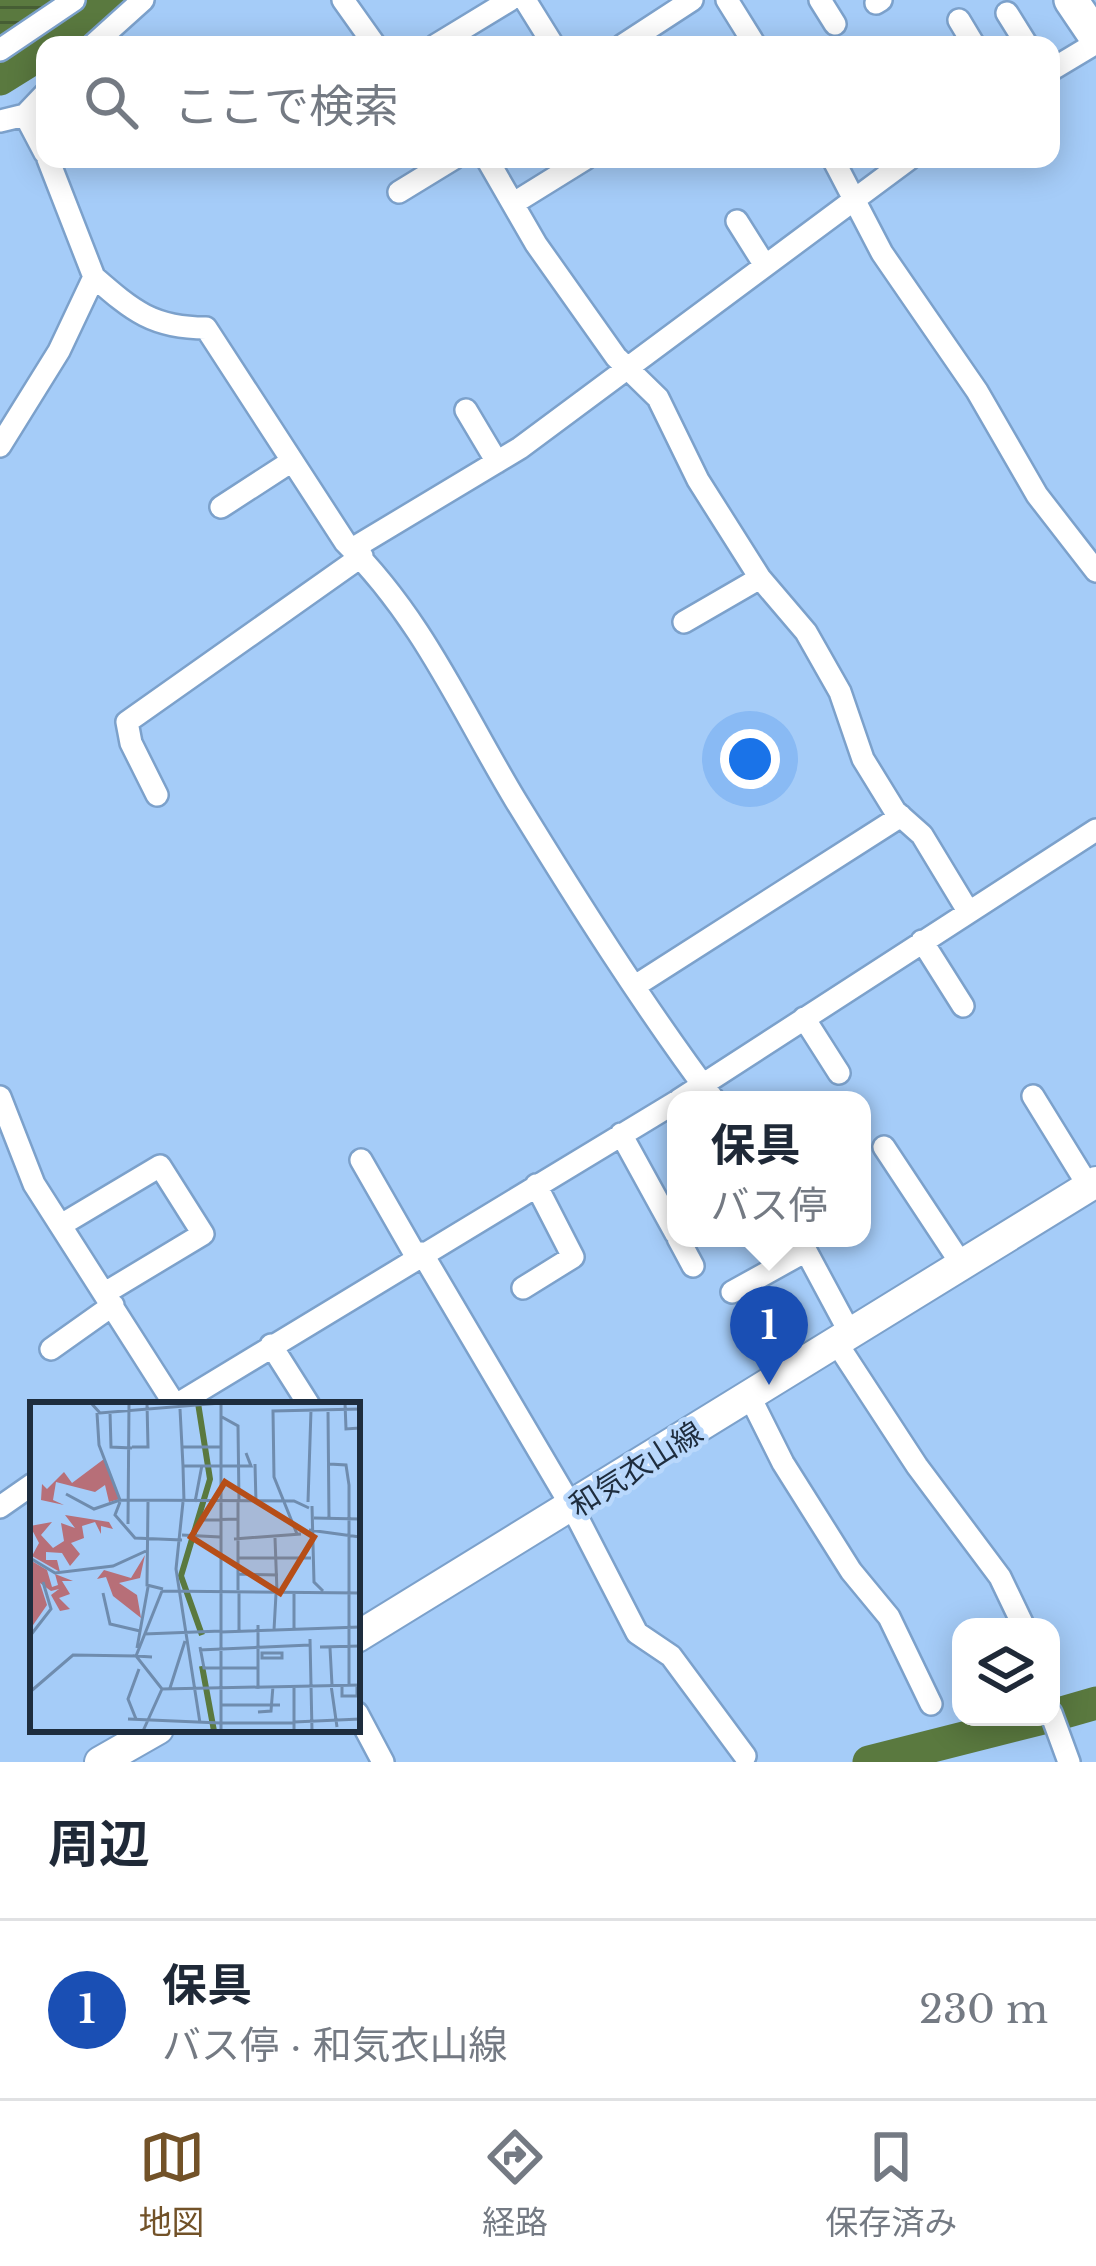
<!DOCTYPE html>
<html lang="ja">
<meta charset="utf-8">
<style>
body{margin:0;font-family:"Libre Baskerville","Noto Sans JP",serif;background:#f6f6f7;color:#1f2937}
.controls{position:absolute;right:36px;bottom:36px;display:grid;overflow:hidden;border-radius:24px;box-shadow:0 6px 30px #0003}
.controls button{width:108px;height:108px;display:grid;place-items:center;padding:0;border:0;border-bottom:3px solid #e0e1e3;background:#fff;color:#1f2937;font:60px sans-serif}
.you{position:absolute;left:750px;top:759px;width:42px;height:42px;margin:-30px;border:9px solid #fff;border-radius:50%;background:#1a73e8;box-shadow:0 0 0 18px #1a73e833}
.badge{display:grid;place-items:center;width:78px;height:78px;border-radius:50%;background:#725228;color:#fff;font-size:39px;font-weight:700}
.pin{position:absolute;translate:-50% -99px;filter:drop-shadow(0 3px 6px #0008)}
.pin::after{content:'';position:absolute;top:63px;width:42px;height:36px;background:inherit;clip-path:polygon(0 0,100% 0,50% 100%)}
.popup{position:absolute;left:667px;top:1091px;width:204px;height:156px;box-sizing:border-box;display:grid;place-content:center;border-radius:24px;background:#fff;filter:drop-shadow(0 3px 9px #0005);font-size:39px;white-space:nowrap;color:#747a83}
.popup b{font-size:45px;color:#1f2937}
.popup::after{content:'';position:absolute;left:50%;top:100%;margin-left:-24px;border:24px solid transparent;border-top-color:#fff}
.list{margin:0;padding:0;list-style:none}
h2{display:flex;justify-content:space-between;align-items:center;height:156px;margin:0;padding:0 48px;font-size:51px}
h2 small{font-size:39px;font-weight:400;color:#747a83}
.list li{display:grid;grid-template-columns:78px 1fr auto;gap:36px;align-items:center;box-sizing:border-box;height:180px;padding:0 48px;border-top:3px solid #e0e1e3}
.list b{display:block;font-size:45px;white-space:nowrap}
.list p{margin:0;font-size:39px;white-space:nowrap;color:#747a83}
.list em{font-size:39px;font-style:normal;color:#747a83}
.icon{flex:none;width:66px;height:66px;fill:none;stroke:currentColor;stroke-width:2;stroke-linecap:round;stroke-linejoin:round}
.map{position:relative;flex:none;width:1096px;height:1762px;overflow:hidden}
.search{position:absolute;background:#fff;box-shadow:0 6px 30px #0003;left:36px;right:36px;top:36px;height:132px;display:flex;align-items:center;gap:30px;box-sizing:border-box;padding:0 42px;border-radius:24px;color:#747a83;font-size:45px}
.sheet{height:336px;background:#fff}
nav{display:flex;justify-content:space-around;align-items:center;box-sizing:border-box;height:168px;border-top:3px solid #e0e1e3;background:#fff;font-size:33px;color:#747a83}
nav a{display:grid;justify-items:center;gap:6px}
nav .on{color:#725228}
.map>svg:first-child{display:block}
</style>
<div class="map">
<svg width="1096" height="1762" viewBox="0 0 1096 1762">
<defs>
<pattern id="water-rules" width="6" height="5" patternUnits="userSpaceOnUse" patternTransform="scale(3)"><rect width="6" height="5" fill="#5a793f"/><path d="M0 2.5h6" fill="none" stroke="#465e34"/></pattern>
</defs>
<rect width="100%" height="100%" fill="#a5ccf8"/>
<path fill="url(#water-rules)" d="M 0,0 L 62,0 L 0,42 Z"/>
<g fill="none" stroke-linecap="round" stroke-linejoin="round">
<path stroke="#5a793f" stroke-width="33" d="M 53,45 L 112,0
M 0,79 L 45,51
M 1051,1716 L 1096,1703
M 869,1762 L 1047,1717"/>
<g stroke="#7ca1cb" stroke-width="26">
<path id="street" d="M 343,0 L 375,45
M 525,0 L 553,45
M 727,0 L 755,45
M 820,0 L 835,24
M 876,3 L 881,0
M 1007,13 L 1027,45
M 959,20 L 974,45
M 93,45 L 143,0
M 436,45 L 510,0
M 623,45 L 692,0
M 0,50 L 74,0
M 1051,70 L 1096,43
M 25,115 L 45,153
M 0,121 L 25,115 L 45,94
M 487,159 L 536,244 L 616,357 L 658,398 L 698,480 L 760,578 L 806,632 L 840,692 L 863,759 L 895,811 L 922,835 L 968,911
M 833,159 L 882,253 L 977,391 L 1037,495 L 1096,571
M 399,192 L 453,159
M 514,203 L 585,159
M 737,221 L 764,264
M 94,277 C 133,311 153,328 206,328 L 345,542 C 423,619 460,708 516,801 C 578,902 643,1005 714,1100
M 466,410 L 497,462
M 0,446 L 59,351 L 94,277 L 48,159
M 221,507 L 292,461
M 352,549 L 520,448 L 909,159
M 684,622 L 760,578
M 157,795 L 131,743 L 127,722 L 362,556
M 922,941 L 963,1006
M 635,986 L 901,816
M 804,1018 L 839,1073
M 1033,1096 L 1089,1187
M 0,1097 L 34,1184 L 175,1405
M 679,1100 L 1096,830
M 621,1134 L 676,1234
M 884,1147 L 962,1265
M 361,1160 L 416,1256
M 61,1225 L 160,1166 L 203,1234 L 105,1293
M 678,1238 L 693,1266
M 799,1238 L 850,1333
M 422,1253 L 573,1509 L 637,1633 L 671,1656 L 745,1756
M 523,1288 L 573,1257 L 536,1185
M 732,1292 L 806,1251
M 836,1342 L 917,1466 L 1000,1577 L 1024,1627
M 271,1345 L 309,1405
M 51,1349 L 113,1305
M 750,1397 L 783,1463 L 851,1571 L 889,1617 L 931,1704
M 176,1405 L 676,1102
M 0,1507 L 33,1484
M 357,1713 L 383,1762
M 1051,1713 L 1069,1762"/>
</g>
<g stroke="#7ca1cb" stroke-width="34">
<path id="secondary" d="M 357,1637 L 1096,1182
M 100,1762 L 158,1729"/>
</g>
<g stroke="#7ca1cb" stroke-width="38">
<path id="primary" d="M 1071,0 L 1096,37"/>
</g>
<use href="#street" stroke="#fff" stroke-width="21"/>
<use href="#secondary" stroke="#fff" stroke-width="30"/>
<use href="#primary" stroke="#fff" stroke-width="33"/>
</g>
<g text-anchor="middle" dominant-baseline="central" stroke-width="9" stroke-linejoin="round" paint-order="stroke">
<g font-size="30" fill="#1e2d3e" stroke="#b9d8fc">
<text transform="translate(636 1469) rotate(-32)">和気衣山線</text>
</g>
</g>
<g transform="translate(30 1402)">
<rect width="330" height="330" fill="#a5ccf8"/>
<path d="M 74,57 L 90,97 L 79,100 L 75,83 L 65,90 L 26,80 L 23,98 L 34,103 L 11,98 L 12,82 L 17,87 L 34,70 L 42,81 ZM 35,113 L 79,120 L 83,127 L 71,124 L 71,132 L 65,120 L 52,124 L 54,136 L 41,141 L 50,152 L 40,164 L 32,151 L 16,150 L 16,158 L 27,158 L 30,170 L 2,154 L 9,141 L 0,124 L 22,120 L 11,133 L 23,146 L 34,139 L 31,121 L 45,126 ZM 115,153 L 110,176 L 89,181 L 107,193 L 111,216 L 83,194 L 76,175 L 67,177 L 74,168 L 101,176 ZM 0,158 L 17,168 L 22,185 L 28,183 L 25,172 L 43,179 L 32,179 L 40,192 L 29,196 L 40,207 L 30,209 L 21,193 L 29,187 L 21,189 L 10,181 L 17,203 L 1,226 Z" fill="#b76f78"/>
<path fill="none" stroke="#5a793f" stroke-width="6" d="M 168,1 L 180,77 L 151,174 L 172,233M 172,264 L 184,329"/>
<path fill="none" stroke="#6f8cae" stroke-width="3" d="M 61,1 L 70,11 L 191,1M 191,1 L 191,329M 315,1 L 316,27 L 330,26M 150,7 L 153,64 L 221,64 L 216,51M 298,8 L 299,117M 80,10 L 81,45 L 102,46M 67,11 L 69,43 L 90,98M 192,15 L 208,24 L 209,100M 102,45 L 118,45 L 117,1M 152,45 L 191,45M 225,62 L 226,101M 299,62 L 316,63 L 319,83 L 319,283M 153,64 L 154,100M 36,92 L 64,107 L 90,98 L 264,99 L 279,106M 90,100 L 85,113 L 105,136 L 152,138M 118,100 L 117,183 L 133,187M 153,100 L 146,167 L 170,321M 165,100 L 172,63M 208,100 L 208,188M 278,100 L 281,8M 282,104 L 284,180 L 293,189M 284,116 L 330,117M 172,118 L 208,117M 98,122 L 99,1M 279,128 L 330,135M 267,132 L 244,75 L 243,9 L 330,7M 152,133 L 190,135M 245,136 L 247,190M 204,137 L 271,132M 0,156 L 25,171 L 83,164 L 116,149M 208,156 L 281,156M 208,172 L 248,173M 73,191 L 80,222 L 110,229M 209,191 L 209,230M 264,227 L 264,190M 244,228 L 246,192M 191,230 L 330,225M 114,232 L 191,229M 0,234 L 21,207 L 13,180M 280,237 L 282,329M 170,245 L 174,266 L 228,266M 290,245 L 330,244M 107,246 L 118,185M 300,246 L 302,283M 169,248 L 280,243M 232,251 L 252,251 L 252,256 L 232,256 ZM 122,255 L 106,254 L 132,287 L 330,283M 301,283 L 307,325M 312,283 L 312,294 L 327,294 L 327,282M 140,286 L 155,239M 228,287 L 228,223M 0,290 L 43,253 L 106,254 L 132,189 L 330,191M 192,303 L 250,303M 228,310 L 241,309 L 243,284M 98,317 L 190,321M 106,317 L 98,297 L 109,267M 264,320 L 330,317M 192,321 L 264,321M 113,329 L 132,287M 264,329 L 264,284"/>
<path fill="#b64e18" fill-opacity="0.15" stroke="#b64e18" stroke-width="6" d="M 195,80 L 284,135 L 250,191 L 161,135 Z"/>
<rect width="330" height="330" fill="none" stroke="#1e2d3e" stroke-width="6"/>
</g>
</svg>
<div class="controls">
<button><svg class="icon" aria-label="layers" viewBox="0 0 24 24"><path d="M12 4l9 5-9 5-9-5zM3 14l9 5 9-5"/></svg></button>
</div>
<div class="you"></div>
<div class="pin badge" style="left:769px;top:1385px;background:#1a4fb4">1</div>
<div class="popup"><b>保具</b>バス停</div>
<div class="search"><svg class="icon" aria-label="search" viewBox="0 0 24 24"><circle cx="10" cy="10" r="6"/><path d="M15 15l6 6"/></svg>ここで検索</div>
</div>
<section class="sheet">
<h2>周辺<small></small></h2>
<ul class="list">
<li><span class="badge" style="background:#1a4fb4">1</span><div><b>保具</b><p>バス停 · 和気衣山線</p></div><em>230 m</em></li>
</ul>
</section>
<nav>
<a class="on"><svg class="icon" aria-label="map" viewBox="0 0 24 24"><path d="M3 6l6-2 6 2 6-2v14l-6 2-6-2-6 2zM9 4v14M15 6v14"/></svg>地図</a>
<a><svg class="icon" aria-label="directions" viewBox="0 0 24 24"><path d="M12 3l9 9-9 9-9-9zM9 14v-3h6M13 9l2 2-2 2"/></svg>経路</a>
<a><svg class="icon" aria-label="saved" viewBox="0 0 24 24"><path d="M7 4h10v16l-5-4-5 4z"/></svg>保存済み</a>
</nav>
